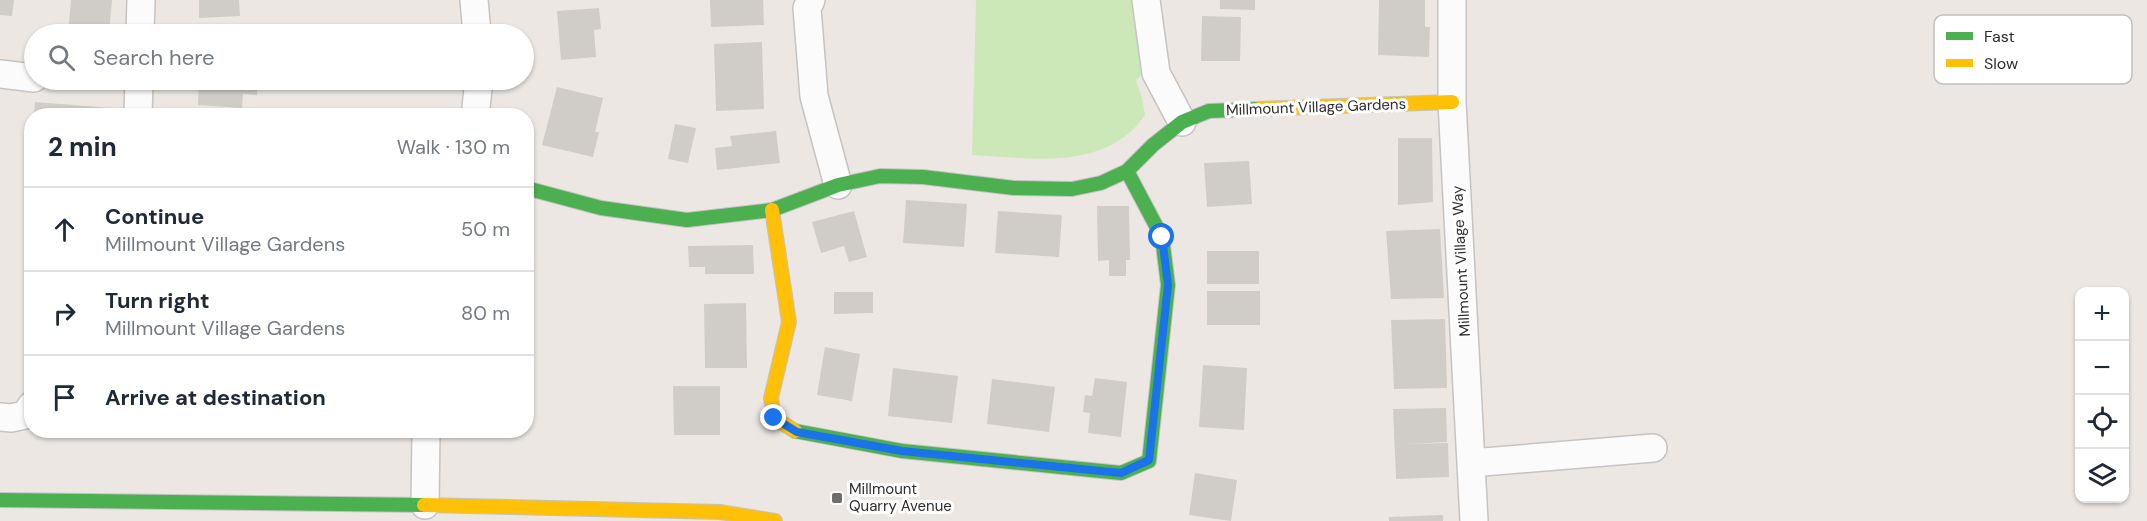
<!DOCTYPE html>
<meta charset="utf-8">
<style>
body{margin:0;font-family:"DM Sans",sans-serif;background:#f2f2f3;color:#1f2937}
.controls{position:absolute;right:18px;bottom:18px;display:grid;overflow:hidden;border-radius:12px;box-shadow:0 2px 4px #0004}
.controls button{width:54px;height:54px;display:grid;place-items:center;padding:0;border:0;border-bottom:2px solid #e0e1e3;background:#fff;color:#1f2937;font:30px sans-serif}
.stop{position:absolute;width:18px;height:18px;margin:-14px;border:4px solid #1a73e8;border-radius:50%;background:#fff}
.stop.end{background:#1a73e8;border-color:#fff;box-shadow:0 2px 6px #0008}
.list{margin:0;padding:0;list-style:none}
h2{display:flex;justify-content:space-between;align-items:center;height:78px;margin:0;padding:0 24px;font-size:26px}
h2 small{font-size:20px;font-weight:400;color:#747a83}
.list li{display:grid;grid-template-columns:39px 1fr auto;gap:18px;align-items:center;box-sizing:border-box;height:84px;padding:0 24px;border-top:2px solid #e0e1e3}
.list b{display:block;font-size:22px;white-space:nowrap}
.list p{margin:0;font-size:20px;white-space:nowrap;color:#747a83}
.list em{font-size:20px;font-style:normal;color:#747a83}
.icon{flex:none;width:33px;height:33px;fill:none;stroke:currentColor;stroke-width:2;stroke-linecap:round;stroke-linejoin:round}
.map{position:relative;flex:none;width:2147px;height:521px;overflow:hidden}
.search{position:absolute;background:#fff;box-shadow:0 2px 4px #0004;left:24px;top:24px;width:510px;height:66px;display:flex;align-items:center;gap:15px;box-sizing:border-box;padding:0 21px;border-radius:33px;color:#747a83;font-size:22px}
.panel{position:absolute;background:#fff;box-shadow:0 2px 4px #0004;left:24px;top:108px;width:510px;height:330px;border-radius:24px}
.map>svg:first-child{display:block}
</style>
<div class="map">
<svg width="2147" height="521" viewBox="0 0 2147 521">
<rect width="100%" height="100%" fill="#ece7e2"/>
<path fill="#cce8b9" d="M 976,0 L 1131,0 L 1142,75 L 1136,80 L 1142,98 L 1145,115 C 1106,172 1031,158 972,155 Z"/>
<path fill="#d0cdc9" d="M 0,0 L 14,0 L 12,16 L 0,15 Z
M 71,0 L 112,0 L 109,34 L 68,34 Z
M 199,0 L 239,0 L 240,16 L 199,18 Z
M 710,0 L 763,0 L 764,25 L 711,27 Z
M 1220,0 L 1255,0 L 1255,10 L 1220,9 Z
M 1379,0 L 1425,0 L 1425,27 L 1430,27 L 1429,57 L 1378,55 Z
M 599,8 L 601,29 L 594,30 L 596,57 L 561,60 L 557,11 Z
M 1202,16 L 1241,17 L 1240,61 L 1201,61 Z
M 414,25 L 414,34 L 368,34 L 368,28 Z
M 762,42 L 764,109 L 716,111 L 714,44 Z
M 199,80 L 258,80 L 257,95 L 243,94 L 242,108 L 198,105 Z
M 370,80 L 416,80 L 416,84 L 371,85 Z
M 557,87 L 603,98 L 595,132 L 599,132 L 593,157 L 542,145 Z
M 35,102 L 112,108 L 111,116 L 34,116 Z
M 675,124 L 696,128 L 688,163 L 668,159 Z
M 776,131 L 780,163 L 717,170 L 715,148 L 732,146 L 730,136 Z
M 1398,138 L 1432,138 L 1433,202 L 1398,205 Z
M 1249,161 L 1252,204 L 1207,207 L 1204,163 Z
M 906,200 L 967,204 L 964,247 L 903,243 Z
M 1097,206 L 1129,206 L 1130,260 L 1126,260 L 1126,276 L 1109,276 L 1109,260 L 1098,261 Z
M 854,211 L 867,257 L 849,262 L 844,246 L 821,253 L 812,222 Z
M 998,211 L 1062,215 L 1059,257 L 995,253 Z
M 1440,229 L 1444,298 L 1391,299 L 1386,231 Z
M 753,245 L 754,274 L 705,274 L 705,267 L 689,267 L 688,246 Z
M 1207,251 L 1259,251 L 1259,284 L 1207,284 Z
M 1207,291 L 1260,291 L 1260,325 L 1207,325 Z
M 834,292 L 873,292 L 873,313 L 834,314 Z
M 746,303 L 747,368 L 705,368 L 704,304 Z
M 1445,319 L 1447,388 L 1394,389 L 1391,320 Z
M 825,347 L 860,354 L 852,401 L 817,395 Z
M 1203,365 L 1247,368 L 1244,430 L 1199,427 Z
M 893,368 L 958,376 L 952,423 L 888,416 Z
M 1095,378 L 1127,382 L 1121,437 L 1088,433 L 1090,413 L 1083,412 L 1085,395 L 1092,396 Z
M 992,379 L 1055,387 L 1049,432 L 987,424 Z
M 673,386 L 720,386 L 720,435 L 674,435 Z
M 1446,408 L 1447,442 L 1407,444 L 1448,443 L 1449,477 L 1396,479 L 1393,409 Z
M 1195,473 L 1237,480 L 1231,521 L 1189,515 Z
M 1443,515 L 1443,521 L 1389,521 L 1389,517 Z"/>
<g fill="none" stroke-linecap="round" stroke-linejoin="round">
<g stroke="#c5c3c3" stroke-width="30">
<path id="street" d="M 474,0 L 477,34
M 811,0 L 807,8 L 814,96 L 838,185
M 1146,0 L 1156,73 L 1182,122
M 1452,0 L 1452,102 L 1474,521
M 140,34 L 141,0
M 0,74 L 34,78
M 138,116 L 139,80
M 475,116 L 479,80
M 0,417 L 11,418 L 25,415 L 32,405
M 1471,463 L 1653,448
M 425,505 L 426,430"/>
</g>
<g stroke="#c5c3c3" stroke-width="16">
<path id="fast" d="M 526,188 L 601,208 L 687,220 L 772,210 L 838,185 L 880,176 L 923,177 L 1014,188 L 1072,189 L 1101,183 L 1127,171 L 1153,145 L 1182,122 L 1209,111 L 1259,109
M 795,431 L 902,451 L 1121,473 L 1149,461 L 1168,285 L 1162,237 L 1127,171
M 0,500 L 424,505"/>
</g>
<g stroke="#c5c3c3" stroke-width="16">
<path id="slow" d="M 1259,109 L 1452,102
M 772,210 L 789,322 L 771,398 L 774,418 L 795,431
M 424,505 L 720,512 L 775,521"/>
</g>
<use href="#street" stroke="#fcfbfb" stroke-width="27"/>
<use href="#fast" stroke="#4caf50" stroke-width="14"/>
<use href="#slow" stroke="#ffc107" stroke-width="14"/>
</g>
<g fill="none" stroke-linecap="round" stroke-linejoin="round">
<path stroke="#1a73e8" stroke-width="8" d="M 774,418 L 797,432 L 902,451 L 1121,473 L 1149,460 L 1168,285 L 1162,237"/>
</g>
<rect fill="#706e6c" stroke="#fff" stroke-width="2" x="831" y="492" width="12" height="12" rx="3"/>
<g text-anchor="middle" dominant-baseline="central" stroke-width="6" stroke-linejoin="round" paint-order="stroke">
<g font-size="15" fill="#2d2d2d" stroke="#fff">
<text transform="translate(1316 107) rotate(-2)">Millmount Village Gardens</text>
<text transform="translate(1461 261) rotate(-93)">Millmount Village Way</text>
</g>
<g font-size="15" fill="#2d2d2d" stroke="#fff" text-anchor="start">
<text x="849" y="489">Millmount<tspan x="849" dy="17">Quarry Avenue</tspan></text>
</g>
</g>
<rect x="1934" y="15" width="198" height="69" rx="9" fill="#fff" stroke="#c0c0c0" stroke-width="1.5"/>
<rect x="1946" y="32" width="27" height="8" fill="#4caf50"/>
<rect x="1946" y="59" width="27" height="8" fill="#ffc107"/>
<g font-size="16" fill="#2d2d2d">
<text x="1984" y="42">Fast</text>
<text x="1984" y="69">Slow</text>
</g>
</svg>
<div class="controls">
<button>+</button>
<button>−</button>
<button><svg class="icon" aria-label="locate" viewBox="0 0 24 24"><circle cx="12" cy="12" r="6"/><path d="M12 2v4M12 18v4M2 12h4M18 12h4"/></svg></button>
<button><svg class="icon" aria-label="layers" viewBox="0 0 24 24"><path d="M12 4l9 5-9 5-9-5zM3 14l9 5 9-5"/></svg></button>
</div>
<div class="stop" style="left:1162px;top:237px"></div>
<div class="stop end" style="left:774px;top:418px"></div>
<div class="search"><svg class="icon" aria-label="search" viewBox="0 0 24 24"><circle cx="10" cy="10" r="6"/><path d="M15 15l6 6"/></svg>Search here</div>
<section class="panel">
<h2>2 min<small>Walk · 130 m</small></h2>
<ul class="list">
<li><svg class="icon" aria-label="ahead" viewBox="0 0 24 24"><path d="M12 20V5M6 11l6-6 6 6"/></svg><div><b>Continue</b><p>Millmount Village Gardens</p></div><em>50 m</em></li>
<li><svg class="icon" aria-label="right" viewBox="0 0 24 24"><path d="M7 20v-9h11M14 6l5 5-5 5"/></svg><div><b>Turn right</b><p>Millmount Village Gardens</p></div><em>80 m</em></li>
<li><svg class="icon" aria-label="arrive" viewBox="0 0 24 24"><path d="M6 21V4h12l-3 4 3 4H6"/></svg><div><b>Arrive at destination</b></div></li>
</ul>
</section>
</div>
